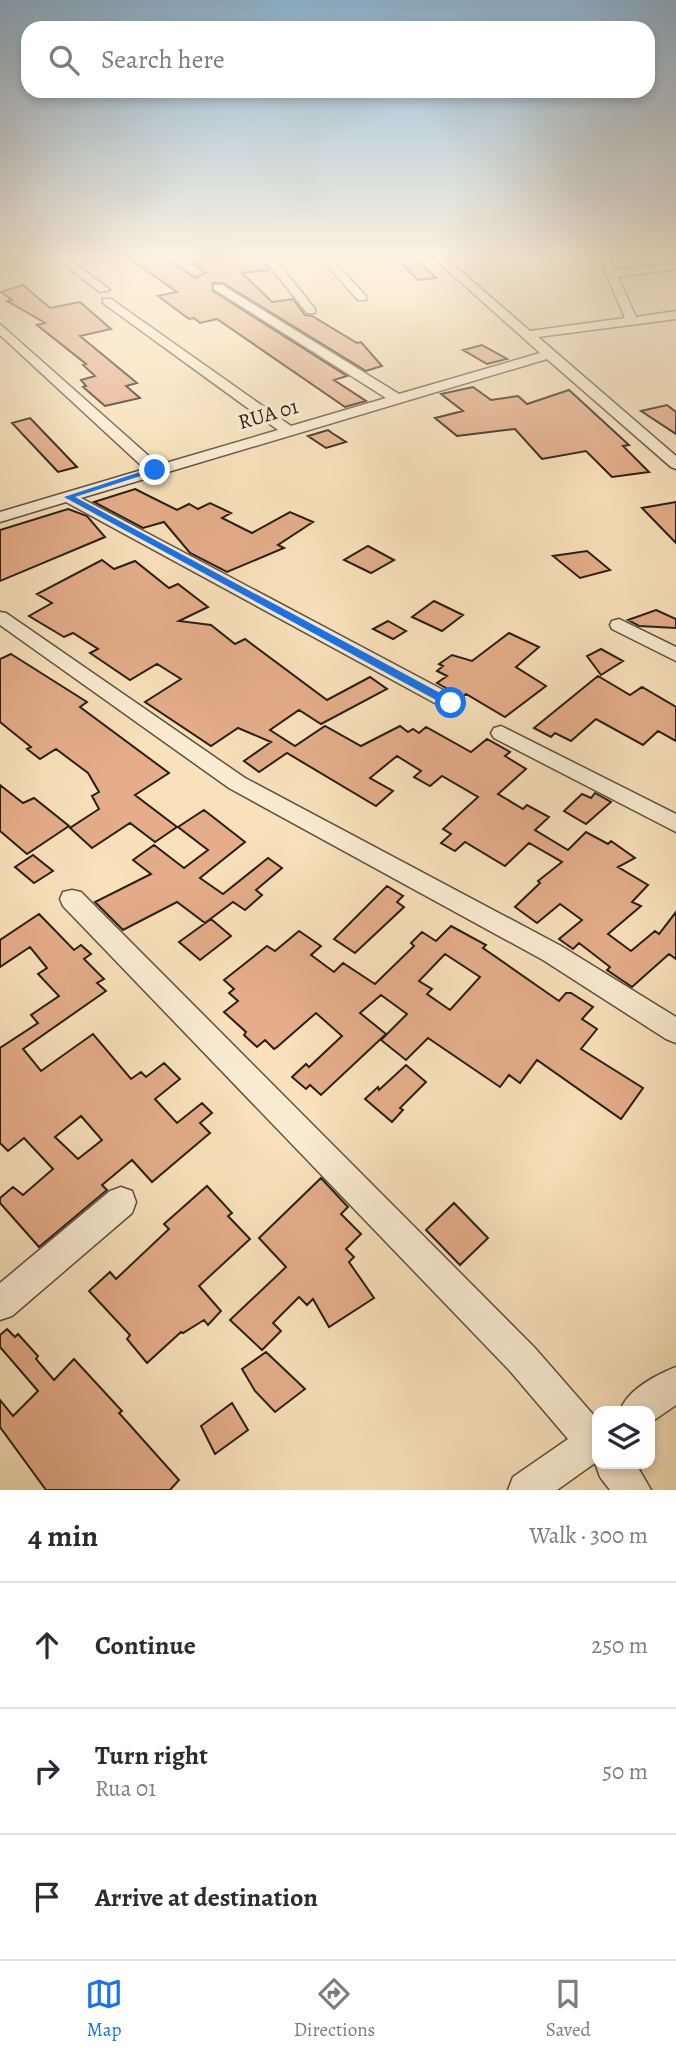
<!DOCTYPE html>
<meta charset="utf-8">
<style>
body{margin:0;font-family:Alegreya,serif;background:#f2f2f3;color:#2b2b33}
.controls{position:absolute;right:21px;bottom:21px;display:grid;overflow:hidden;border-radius:14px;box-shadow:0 4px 10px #0003}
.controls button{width:63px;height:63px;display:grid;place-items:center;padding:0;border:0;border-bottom:2px solid #e1e1e2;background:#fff;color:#2b2b33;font:35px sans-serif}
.stop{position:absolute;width:21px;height:21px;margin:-16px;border:5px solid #1a73e8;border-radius:50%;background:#fff}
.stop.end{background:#1a73e8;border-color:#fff;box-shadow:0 2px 7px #0008}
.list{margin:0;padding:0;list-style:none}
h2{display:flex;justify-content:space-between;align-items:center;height:91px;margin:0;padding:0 28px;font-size:30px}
h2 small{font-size:23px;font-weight:400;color:#7c7c81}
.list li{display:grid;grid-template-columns:46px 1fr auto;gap:21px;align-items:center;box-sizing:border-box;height:126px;padding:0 28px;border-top:2px solid #e1e1e2}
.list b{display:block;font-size:26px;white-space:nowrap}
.list p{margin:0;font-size:23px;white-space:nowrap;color:#7c7c81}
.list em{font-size:23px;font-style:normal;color:#7c7c81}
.icon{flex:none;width:38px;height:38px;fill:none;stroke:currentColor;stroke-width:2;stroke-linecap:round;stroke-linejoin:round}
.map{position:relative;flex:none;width:676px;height:1490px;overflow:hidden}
.search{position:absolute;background:#fff;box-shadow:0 4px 10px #0003;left:21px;right:21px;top:21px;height:77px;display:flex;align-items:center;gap:18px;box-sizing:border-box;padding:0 24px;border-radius:21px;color:#7c7c81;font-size:26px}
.sheet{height:469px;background:#fff}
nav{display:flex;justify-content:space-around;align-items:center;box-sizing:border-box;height:98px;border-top:2px solid #e1e1e2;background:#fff;font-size:19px;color:#7c7c81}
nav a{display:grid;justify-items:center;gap:4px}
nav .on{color:#1a73e8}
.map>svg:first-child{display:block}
</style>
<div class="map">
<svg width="676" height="1490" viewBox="0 0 676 1490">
<rect width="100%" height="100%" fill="#f8e1bb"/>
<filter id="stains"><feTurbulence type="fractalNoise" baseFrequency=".00286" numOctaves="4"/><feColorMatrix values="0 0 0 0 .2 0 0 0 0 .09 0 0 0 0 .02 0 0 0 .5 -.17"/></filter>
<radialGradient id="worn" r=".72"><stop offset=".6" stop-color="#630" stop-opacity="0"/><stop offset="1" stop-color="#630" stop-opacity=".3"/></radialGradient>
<path fill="#e5ad8a" stroke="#2a1e16" stroke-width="2" fill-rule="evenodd" d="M 130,259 L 168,259 L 195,278 L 206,273 L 189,259 L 262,259 L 269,270 L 242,273 L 272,302 L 293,299 L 305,315 L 312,316 L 357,343 L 361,342 L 382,366 L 366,371 L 223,283 L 212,283 L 213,291 L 347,376 L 334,380 L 366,401 L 345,407 L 217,319 L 200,323 L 194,318 L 189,319 L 158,296 L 177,292 Z
M 397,259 L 416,259 L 436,278 L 418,280 Z
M 23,285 L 50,308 L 80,302 L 111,329 L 80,336 L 137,383 L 126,386 L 140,398 L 105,406 L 83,387 L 86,386 L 81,380 L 95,376 L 83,365 L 86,364 L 37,325 L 45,323 L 7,301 L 12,300 L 1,292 Z
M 482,345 L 507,359 L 487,364 L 463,350 Z
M 473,387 L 491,400 L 518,396 L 527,404 L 569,390 L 629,445 L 623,446 L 649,472 L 612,477 L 586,451 L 542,459 L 515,429 L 457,436 L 435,418 L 463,411 L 441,394 Z
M 667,405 L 676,412 L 676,434 L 641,411 Z
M 30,418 L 77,467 L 58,472 L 12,423 Z
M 328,430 L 332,433 L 346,442 L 326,448 L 308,436 Z
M 135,489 L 177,510 L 189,504 L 198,509 L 210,503 L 231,513 L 222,518 L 252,533 L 290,512 L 313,522 L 278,545 L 284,548 L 227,572 L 190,553 L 164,522 L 143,528 L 94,502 Z
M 676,502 L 676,543 L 642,508 Z
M 68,509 L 87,516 L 105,537 L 0,581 L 0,530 Z
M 368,546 L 394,560 L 371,573 L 344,560 Z
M 587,551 L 610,570 L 580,578 L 553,556 Z
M 102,560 L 114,569 L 135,561 L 169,588 L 178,584 L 208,607 L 179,621 L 211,625 L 235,644 L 245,639 L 327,700 L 370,677 L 387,689 L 321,724 L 299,710 L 270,730 L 295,746 L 325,726 L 361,746 L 400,726 L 408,732 L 413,729 L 419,733 L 426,727 L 471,752 L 487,739 L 510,752 L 505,756 L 526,769 L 498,794 L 523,809 L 527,805 L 549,817 L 535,830 L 568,850 L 586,832 L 608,844 L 611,841 L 635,858 L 618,867 L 648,885 L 632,902 L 641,906 L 608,934 L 631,951 L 655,931 L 659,934 L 676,912 L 676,959 L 669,954 L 632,987 L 607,970 L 610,967 L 579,943 L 573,949 L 559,939 L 582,920 L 560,904 L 537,923 L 515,907 L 540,883 L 538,881 L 562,862 L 529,843 L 505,866 L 465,842 L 455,851 L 441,843 L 451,834 L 443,829 L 478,797 L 442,776 L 430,786 L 414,777 L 421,771 L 397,756 L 370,778 L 393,791 L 376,806 L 287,753 L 259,772 L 244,761 L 271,742 L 238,728 L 211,746 L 145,702 L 181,679 L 157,664 L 130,680 L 90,653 L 98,649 L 73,633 L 64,637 L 29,616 L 52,603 L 37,594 Z
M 434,601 L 463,615 L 442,631 L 412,617 Z
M 656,610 L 676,619 L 676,628 L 639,626 L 628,620 Z
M 388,621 L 406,631 L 393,639 L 373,629 Z
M 509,633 L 539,647 L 516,667 L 546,686 L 505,717 L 466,694 L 462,697 L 437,683 L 447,676 L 437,671 L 443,666 L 439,664 L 452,655 L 472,661 Z
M 601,649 L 623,661 L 601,675 L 587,656 Z
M 11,654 L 87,702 L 80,707 L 169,773 L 135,795 L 177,827 L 155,842 L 130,823 L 92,848 L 70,828 L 99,809 L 92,796 L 99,792 L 88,773 L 56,749 L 40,759 L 27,749 L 31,747 L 0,722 L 0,659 Z
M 598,676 L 630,695 L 642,687 L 676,707 L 676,741 L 658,731 L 643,745 L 596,719 L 571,741 L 555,733 L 551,737 L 534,728 Z
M 0,785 L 23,803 L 34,798 L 69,826 L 27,854 L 0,831 Z
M 595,793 L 611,802 L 586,824 L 564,811 L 582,794 L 591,798 Z
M 204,810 L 245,842 L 200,878 L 223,894 L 268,858 L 282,868 L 256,890 L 262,895 L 245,910 L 233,902 L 205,923 L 177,902 L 123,930 L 95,902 L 151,874 L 133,860 L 154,845 L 184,868 L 208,850 L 178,827 Z
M 33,855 L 53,871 L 34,883 L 15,867 Z
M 387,886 L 403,896 L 397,902 L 404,907 L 355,953 L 334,939 Z
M 39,914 L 74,950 L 81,945 L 91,954 L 84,959 L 104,979 L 97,983 L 106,991 L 23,1049 L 41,1071 L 93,1034 L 131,1079 L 141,1072 L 146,1077 L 164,1063 L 180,1079 L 155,1099 L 177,1123 L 202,1103 L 212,1113 L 200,1123 L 210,1133 L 152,1182 L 132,1160 L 102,1185 L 107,1190 L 39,1247 L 0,1203 L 0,1198 L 13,1187 L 23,1195 L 53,1169 L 24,1138 L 8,1151 L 0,1143 L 0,1048 L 38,1023 L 31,1015 L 59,996 L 38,974 L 47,968 L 30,947 L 0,967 L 0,940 ZM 81,1116 L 102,1140 L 78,1159 L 55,1137 Z
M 211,919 L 231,936 L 200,960 L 179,942 Z
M 451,926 L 486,945 L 483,948 L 559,1001 L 566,993 L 571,993 L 593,1007 L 582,1019 L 597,1029 L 581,1049 L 643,1088 L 621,1119 L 537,1060 L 520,1083 L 509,1075 L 500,1087 L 428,1038 L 406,1060 L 381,1040 L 407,1014 L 381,995 L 360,1013 L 386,1034 L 321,1095 L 310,1085 L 306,1089 L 292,1077 L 306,1064 L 309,1067 L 342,1036 L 316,1013 L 276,1048 L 274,1049 L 265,1040 L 257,1047 L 244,1035 L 246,1032 L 224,1012 L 238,1001 L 229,993 L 234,989 L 224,980 L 267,946 L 275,951 L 299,931 L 321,946 L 311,955 L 334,972 L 343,963 L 375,984 L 414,946 L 411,943 L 422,932 L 436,941 ZM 445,954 L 480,977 L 450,1010 L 427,994 L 432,989 L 419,981 Z
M 406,1065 L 426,1082 L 400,1108 L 403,1110 L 392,1122 L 365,1099 L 378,1087 L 379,1090 Z
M 321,1178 L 348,1207 L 341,1214 L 361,1234 L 346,1249 L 354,1257 L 349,1262 L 374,1298 L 329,1327 L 313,1299 L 307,1305 L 299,1297 L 273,1323 L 281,1331 L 262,1350 L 230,1320 L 286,1267 L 259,1238 Z
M 207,1186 L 232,1213 L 228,1216 L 250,1239 L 199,1286 L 221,1311 L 208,1325 L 204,1320 L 183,1333 L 181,1332 L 147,1363 L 127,1339 L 130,1335 L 89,1291 L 110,1272 L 116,1279 L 169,1229 L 164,1224 Z
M 454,1203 L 488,1238 L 460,1265 L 426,1230 Z
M 7,1329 L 15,1337 L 18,1334 L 38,1356 L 36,1359 L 54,1380 L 74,1359 L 122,1411 L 119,1413 L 179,1480 L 170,1490 L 46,1490 L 0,1427 L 0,1400 L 13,1416 L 38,1391 L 0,1347 L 0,1335 Z
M 266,1352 L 305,1389 L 275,1412 L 255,1391 L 242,1369 Z
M 232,1403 L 248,1430 L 215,1454 L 201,1426 Z"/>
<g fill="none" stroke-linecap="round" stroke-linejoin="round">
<g stroke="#5e4f3f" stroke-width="3">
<path id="minor" d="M 57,259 L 69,259 L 110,290 L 100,292 Z
M 171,259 L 184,259 L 203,273 L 194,275 Z
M 264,259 L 275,259 L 315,309 L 315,313 L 307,313 Z
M 321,259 L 332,259 L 366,296 L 366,300 L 358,300 Z
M 435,259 L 447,259 L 530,331 L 625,318 L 600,259 L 610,259 L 615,270 L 676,263 L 676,269 L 618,277 L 636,317 L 676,311 L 676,319 L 538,337 L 676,456 L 676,469 L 671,467 L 547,359 L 81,498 L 458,698 L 461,703 L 458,708 L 444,708 L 66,502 L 0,522 L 0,512 L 145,469 L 0,335 L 0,324 L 159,465 L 278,430 L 103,303 L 103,299 L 111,299 L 291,426 L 386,398 L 214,289 L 214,285 L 222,285 L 399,394 L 540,353 Z
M 0,612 L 6,613 L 245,778 L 561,946 L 676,1017 L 676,1043 L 666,1039 L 543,960 L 229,788 L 0,625 Z
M 619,619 L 676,647 L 676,661 L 612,629 L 610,625 L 612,621 Z
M 501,726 L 676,814 L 676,832 L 494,738 L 491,733 L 494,728 Z
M 72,890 L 81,892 L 534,1347 L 597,1419 L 597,1464 L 636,1464 L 651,1490 L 610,1490 L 600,1477 L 595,1463 L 557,1490 L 508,1490 L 513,1477 L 568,1439 L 510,1371 L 63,906 L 60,899 L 63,892 Z
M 121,1187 L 132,1191 L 136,1202 L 132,1213 L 12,1316 L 0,1320 L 0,1283 L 110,1191 Z
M 676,1367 L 676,1405 L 650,1423 L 650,1411 L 620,1411 C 627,1390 656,1375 676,1367 Z"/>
</g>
<use href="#minor" fill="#faecd3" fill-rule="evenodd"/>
</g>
<linearGradient id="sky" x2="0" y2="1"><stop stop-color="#8db6d6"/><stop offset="0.55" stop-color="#fcf2e0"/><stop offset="1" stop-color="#fcf2e0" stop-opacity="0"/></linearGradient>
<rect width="676" height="468" fill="url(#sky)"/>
<path fill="#1a73e8" d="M 152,468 L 159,470 L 75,497 L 455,701 L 455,706 L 447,706 L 64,497 Z"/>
<g text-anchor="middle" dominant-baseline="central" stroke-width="7" stroke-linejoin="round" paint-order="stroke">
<g font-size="21" fill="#2a1e16" stroke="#faecd3">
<text transform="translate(268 414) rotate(-16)">RUA 01</text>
</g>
</g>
<rect width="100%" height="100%" filter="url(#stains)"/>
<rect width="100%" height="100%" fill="url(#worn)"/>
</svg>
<div class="controls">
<button><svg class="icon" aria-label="layers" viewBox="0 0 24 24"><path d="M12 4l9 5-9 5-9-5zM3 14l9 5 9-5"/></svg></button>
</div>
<div class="stop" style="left:451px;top:703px"></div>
<div class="stop end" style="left:155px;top:470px"></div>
<div class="search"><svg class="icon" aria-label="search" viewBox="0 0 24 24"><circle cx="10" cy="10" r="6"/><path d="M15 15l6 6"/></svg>Search here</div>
</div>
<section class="sheet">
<h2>4 min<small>Walk · 300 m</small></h2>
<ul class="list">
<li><svg class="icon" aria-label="ahead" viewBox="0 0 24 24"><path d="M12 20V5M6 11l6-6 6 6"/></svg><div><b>Continue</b></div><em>250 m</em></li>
<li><svg class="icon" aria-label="right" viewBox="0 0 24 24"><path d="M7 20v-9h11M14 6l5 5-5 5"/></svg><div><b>Turn right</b><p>Rua 01</p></div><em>50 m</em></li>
<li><svg class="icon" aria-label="arrive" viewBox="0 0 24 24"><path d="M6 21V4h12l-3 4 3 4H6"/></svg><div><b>Arrive at destination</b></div></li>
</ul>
</section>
<nav>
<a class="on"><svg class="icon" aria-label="map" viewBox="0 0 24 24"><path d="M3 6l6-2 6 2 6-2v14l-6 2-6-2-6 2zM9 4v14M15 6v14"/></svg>Map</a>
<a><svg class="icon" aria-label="directions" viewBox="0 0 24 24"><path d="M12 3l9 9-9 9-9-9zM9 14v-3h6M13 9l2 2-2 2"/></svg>Directions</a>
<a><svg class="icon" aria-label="saved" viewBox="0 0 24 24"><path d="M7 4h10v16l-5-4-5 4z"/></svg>Saved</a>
</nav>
